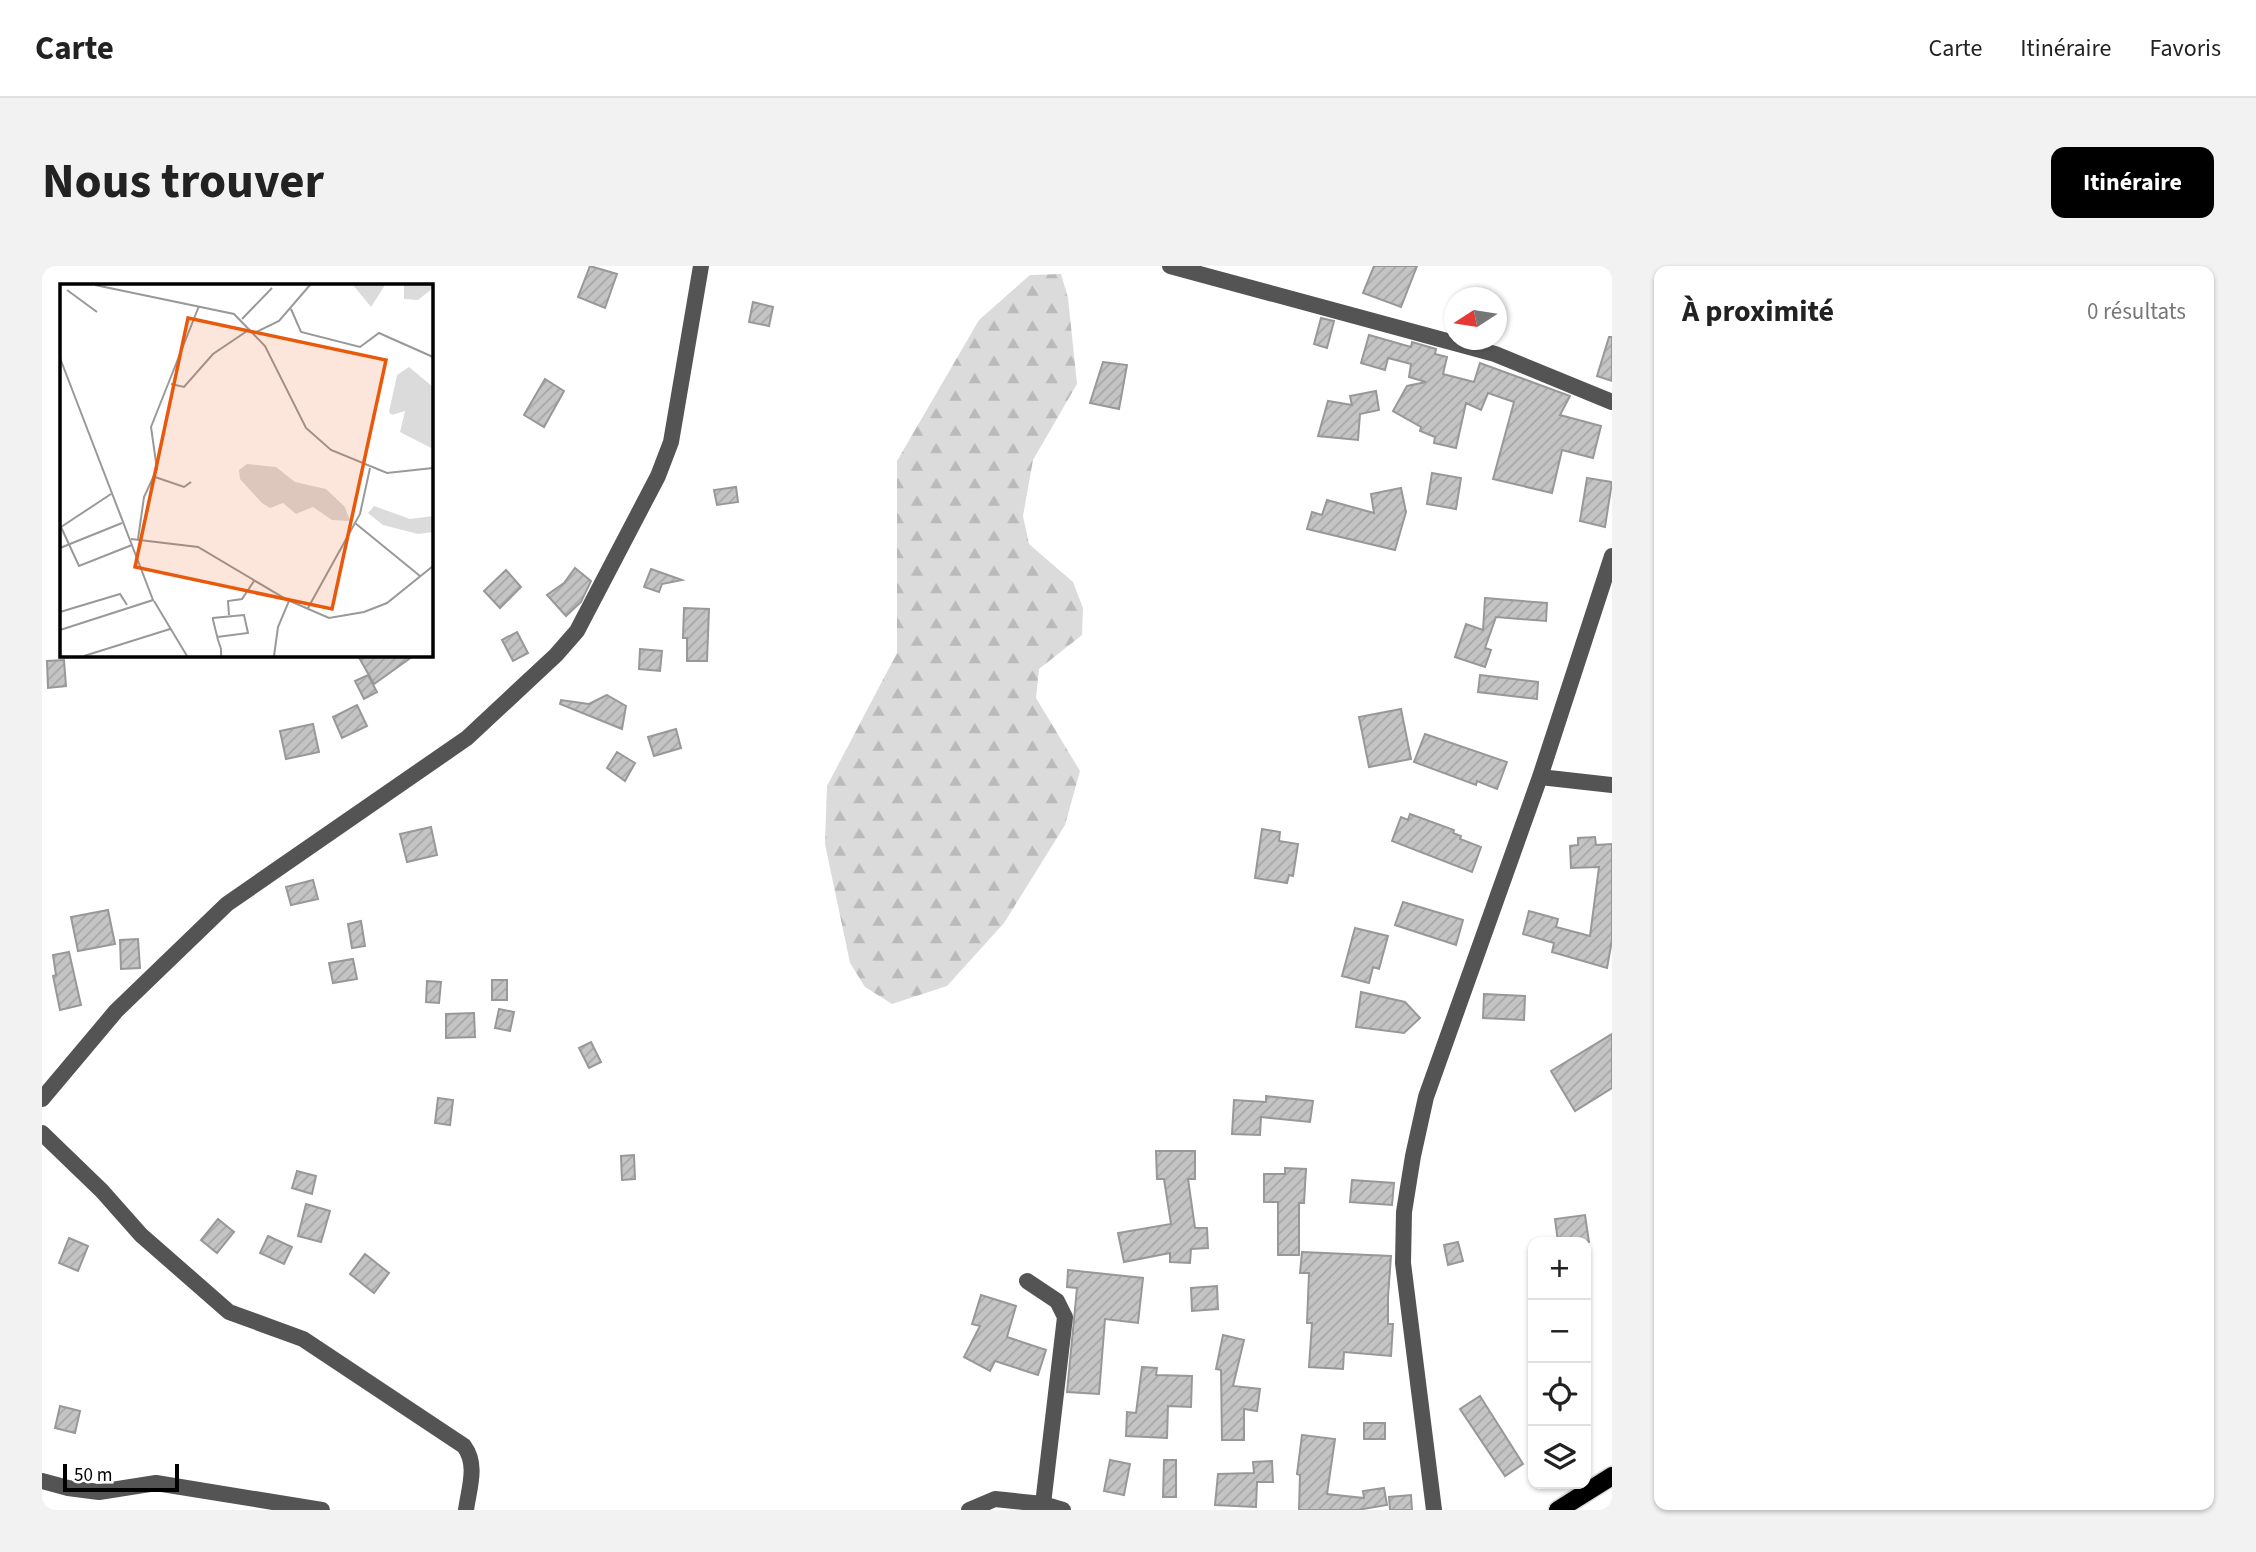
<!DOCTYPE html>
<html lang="fr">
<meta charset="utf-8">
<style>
body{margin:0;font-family:"Source Sans 3",sans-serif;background:#f2f2f2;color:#222}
.controls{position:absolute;right:21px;bottom:21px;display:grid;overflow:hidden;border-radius:14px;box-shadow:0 2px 5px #0004}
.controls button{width:63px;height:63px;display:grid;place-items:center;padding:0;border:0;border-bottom:2px solid #e0e0e0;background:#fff;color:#222;font:35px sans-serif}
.compass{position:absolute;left:1402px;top:21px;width:63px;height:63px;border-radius:50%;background:#fff;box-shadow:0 2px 5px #0004;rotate:258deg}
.scale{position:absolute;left:21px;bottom:18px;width:116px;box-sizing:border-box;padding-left:7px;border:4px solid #000;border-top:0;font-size:19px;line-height:24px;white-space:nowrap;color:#000;-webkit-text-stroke:5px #fff;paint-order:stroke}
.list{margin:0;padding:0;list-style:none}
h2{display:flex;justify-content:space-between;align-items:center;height:91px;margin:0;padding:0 28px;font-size:30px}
h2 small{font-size:23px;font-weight:400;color:#767676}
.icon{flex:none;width:38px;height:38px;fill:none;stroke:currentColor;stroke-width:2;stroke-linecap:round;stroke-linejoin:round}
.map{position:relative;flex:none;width:1570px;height:1244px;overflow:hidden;border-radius:14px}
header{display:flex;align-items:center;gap:42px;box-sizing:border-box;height:98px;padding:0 35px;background:#fff;border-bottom:2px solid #e0e0e0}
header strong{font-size:33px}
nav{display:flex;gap:38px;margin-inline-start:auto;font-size:24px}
.intro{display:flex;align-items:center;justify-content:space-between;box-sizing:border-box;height:168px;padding:0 42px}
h1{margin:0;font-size:49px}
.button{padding:18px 32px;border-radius:14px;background:#000;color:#fff;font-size:24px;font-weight:700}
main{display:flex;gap:42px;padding:0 42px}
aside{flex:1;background:#fff;border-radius:14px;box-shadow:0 2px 5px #0004}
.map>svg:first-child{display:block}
</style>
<header>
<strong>Carte</strong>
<nav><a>Carte</a><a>Itinéraire</a><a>Favoris</a></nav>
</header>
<div class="intro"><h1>Nous trouver</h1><a class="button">Itinéraire</a></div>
<main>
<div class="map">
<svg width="1570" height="1244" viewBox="0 0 1570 1244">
<defs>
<pattern id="forest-firs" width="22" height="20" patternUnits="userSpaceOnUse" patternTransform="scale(1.75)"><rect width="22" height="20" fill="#dbdbdb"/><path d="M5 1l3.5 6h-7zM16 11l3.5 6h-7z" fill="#bababa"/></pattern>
<pattern id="building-hatch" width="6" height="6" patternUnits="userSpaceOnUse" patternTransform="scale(1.75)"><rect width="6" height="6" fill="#c4c4c4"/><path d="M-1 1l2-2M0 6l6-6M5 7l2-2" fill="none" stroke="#a7a7a7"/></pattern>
</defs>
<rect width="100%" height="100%" fill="#fff"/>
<path fill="url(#forest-firs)" d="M 1019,8 L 1026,32 L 1035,118 L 991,194 L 981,250 L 987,278 L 1031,316 L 1041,342 L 1040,369 L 997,403 L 994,432 L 1038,505 L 1023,559 L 962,657 L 905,720 L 850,738 L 823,721 L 808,697 L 783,578 L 785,520 L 855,387 L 855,195 L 937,54 L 988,9 Z"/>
<path fill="url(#building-hatch)" stroke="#989898" stroke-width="2" d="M 548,0 L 575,8 L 563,42 L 536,31 Z
M 1332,0 L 1375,0 L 1359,41 L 1321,27 Z
M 711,36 L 731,41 L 727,60 L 707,56 Z
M 1279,52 L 1292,55 L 1285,82 L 1272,78 Z
M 1327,69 L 1369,81 L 1370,76 L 1394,83 L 1393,88 L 1405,91 L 1401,108 L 1432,116 L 1438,97 L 1528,130 L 1518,149 L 1559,160 L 1551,192 L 1520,184 L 1510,227 L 1451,213 L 1472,136 L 1446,127 L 1439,144 L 1424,137 L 1414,182 L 1392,177 L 1393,171 L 1378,165 L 1379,161 L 1351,145 L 1365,120 L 1384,116 L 1367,111 L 1369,98 L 1346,92 L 1343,104 L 1319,97 Z
M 1567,71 L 1570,71 L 1570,115 L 1555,110 Z
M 1061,96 L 1085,99 L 1077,143 L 1048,137 Z
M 503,113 L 522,125 L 502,161 L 482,149 Z
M 1334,125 L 1337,144 L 1318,148 L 1316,174 L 1276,170 L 1286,135 L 1310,139 L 1308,130 Z
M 1390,207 L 1419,212 L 1414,243 L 1385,238 Z
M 1545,212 L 1570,216 L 1563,261 L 1538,255 Z
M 694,221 L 696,236 L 675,239 L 672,224 Z
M 1359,222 L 1364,246 L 1353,284 L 1265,263 L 1270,246 L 1280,249 L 1285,234 L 1332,247 L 1329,228 Z
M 533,302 L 549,315 L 539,336 L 524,350 L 505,329 L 522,317 Z
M 609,303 L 640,314 L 620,318 L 617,326 L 602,321 Z
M 464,304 L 479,321 L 458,342 L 442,325 Z
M 1443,332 L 1505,337 L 1504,355 L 1454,351 L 1443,382 L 1449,384 L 1443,401 L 1413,391 L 1424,358 L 1441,364 Z
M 642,342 L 667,343 L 665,395 L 645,395 L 645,372 L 641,372 Z
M 475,366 L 486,387 L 471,395 L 460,374 Z
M 598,383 L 620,385 L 618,405 L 597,403 Z
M 315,388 L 374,388 L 332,418 Z
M 22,394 L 24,420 L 6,422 L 5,395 Z
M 326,409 L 335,426 L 322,433 L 313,415 Z
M 1438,409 L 1496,416 L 1495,433 L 1436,426 Z
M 565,429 L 584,440 L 580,463 L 518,438 L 519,434 L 547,438 Z
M 315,439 L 325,460 L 300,472 L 291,451 Z
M 1359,443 L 1369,493 L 1327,501 L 1317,451 Z
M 271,458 L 277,486 L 244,493 L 238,465 Z
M 634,463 L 639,482 L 612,490 L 606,471 Z
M 1383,468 L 1465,496 L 1455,523 L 1435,515 L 1434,519 L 1372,496 Z
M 575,486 L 593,497 L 583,515 L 565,502 Z
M 1368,548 L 1412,564 L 1411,567 L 1419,570 L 1418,573 L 1439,581 L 1430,606 L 1350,575 L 1359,551 L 1366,554 Z
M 389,561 L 395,589 L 365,596 L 358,568 Z
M 1220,563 L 1238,566 L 1237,575 L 1256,578 L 1251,610 L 1247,609 L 1245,617 L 1213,612 Z
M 1553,571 L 1554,579 L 1570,578 L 1570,674 L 1565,702 L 1510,686 L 1512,677 L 1481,668 L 1487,645 L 1516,653 L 1514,661 L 1548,670 L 1557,601 L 1529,602 L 1528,580 L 1536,579 L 1536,572 Z
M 271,614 L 276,633 L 249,639 L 244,621 Z
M 1361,636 L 1421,654 L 1414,679 L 1353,659 Z
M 66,644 L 73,678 L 36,685 L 29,651 Z
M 319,655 L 323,680 L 310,682 L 306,658 Z
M 1313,662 L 1346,670 L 1337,703 L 1331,701 L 1327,717 L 1300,710 Z
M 96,673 L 98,702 L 79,703 L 78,674 Z
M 27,686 L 39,739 L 18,744 L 11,710 L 14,709 L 11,689 Z
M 311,693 L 315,713 L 291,717 L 287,697 Z
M 450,714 L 465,714 L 465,734 L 450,734 Z
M 385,715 L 399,716 L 397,737 L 384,736 Z
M 1319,726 L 1363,736 L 1378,752 L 1362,767 L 1314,761 Z
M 1442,728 L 1483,730 L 1482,754 L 1441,752 Z
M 457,743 L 472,746 L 468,765 L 453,762 Z
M 432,747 L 433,771 L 404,772 L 404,748 Z
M 1570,768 L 1570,822 L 1533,845 L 1509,805 Z
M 549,776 L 559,796 L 547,802 L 537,782 Z
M 1224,830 L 1271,835 L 1268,856 L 1219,851 L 1218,869 L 1190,868 L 1192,834 L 1224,836 Z
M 396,832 L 411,834 L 408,859 L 393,857 Z
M 1114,885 L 1153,885 L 1153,913 L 1146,913 L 1153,962 L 1165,962 L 1166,982 L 1149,983 L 1148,997 L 1128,996 L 1128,987 L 1082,996 L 1076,967 L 1129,958 L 1122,913 L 1115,913 Z
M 592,889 L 593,913 L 580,914 L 579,890 Z
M 1243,902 L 1264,903 L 1262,937 L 1257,937 L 1257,989 L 1236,989 L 1236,936 L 1222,936 L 1222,908 L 1243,908 Z
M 255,905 L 274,910 L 270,928 L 250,922 Z
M 1310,914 L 1352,917 L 1350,939 L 1308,936 Z
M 264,938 L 288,945 L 279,976 L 256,970 Z
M 1543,949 L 1547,976 L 1516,976 L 1513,953 Z
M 176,953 L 192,966 L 175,987 L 159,974 Z
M 226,970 L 250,981 L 242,998 L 218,987 Z
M 27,972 L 46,980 L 36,1005 L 17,997 Z
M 1416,976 L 1421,995 L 1406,999 L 1402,979 Z
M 1260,986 L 1349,990 L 1346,1031 L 1346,1058 L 1351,1058 L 1349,1090 L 1302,1086 L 1301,1103 L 1267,1101 L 1270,1057 L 1265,1057 L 1267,1007 L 1258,1007 Z
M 323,988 L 347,1007 L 332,1027 L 308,1008 Z
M 1026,1004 L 1101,1012 L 1096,1057 L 1063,1053 L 1057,1128 L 1025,1126 L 1035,1022 L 1025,1021 Z
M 1175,1020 L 1176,1043 L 1150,1045 L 1149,1022 Z
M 939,1029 L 974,1040 L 965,1071 L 1004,1084 L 996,1109 L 953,1095 L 948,1105 L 922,1091 L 938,1060 L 930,1058 Z
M 1181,1069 L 1202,1074 L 1191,1120 L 1218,1123 L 1215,1145 L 1202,1143 L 1202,1174 L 1180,1174 L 1179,1104 L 1174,1103 Z
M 1100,1101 L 1115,1102 L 1114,1109 L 1150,1110 L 1149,1141 L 1126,1140 L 1125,1172 L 1084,1170 L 1085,1146 L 1094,1147 Z
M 1438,1130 L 1481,1198 L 1463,1210 L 1418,1143 Z
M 18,1140 L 38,1145 L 33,1167 L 13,1162 Z
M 1322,1157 L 1343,1157 L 1343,1173 L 1322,1173 Z
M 1260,1169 L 1293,1173 L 1285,1228 L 1322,1232 L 1321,1225 L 1342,1222 L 1345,1239 L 1315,1244 L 1257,1244 L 1258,1209 L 1255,1208 Z
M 1068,1194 L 1088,1198 L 1082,1229 L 1062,1225 Z
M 1122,1194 L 1134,1194 L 1134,1231 L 1121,1231 Z
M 1230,1195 L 1231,1216 L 1215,1216 L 1214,1241 L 1173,1239 L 1176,1208 L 1212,1207 L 1211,1196 Z
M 1369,1229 L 1370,1244 L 1348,1244 L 1347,1231 Z"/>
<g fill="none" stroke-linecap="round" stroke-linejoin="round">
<g stroke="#dbdbdb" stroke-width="21">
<path id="major" d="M 1516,1244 L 1570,1210"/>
</g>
<path stroke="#545454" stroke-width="16" d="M 1128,0 L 1453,88 L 1570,136
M 1498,511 L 1570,519
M 0,833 L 74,745 L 185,638 L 425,472 L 514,389 L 535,365 L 616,210 L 629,176 L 659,0
M 0,867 L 60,925 L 99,969 L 187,1046 L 261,1073 L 422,1180 C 436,1199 427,1222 424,1244
M 985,1015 L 1015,1035 L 1023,1051 L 1001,1238
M 0,1215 L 26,1222 L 57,1226 L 114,1217 L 280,1244
M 927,1244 L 953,1233 L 1001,1238 L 1021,1244
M 1392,1244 L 1361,997 L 1362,946 L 1371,890 L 1384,831 L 1498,511 L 1570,290"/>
<use href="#major" stroke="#000" stroke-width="18"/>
</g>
<g transform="translate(18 18)">
<rect width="373" height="373" fill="#fff"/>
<path d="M 293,1 L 325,1 L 311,23 ZM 344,1 L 373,1 L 373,4 L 358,16 L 344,15 ZM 349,83 L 373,103 L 373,165 L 340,148 L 345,127 L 332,131 L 329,128 L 337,91 ZM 314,222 L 350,235 L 373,232 L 373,248 L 358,250 L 323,241 L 308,229 Z" fill="#dbdbdb"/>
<path d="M 187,180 L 216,183 L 235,198 L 266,205 L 285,223 L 290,237 L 272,236 L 253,223 L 236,230 L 223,219 L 210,224 L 202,219 L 180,195 L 179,186 Z" fill="#dbdbdb"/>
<path fill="none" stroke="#999" stroke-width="2" d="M 35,1 L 174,30 L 205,62 L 246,144 L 271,166 L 327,189 L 373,184M 7,6 L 37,28M 231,25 L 241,48 L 300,63 L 319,49 L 373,73M 182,35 L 212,4M 194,49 L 219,37 L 250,1M 0,74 L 93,316 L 0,346M 111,100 L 124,103 L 153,70 L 190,45M 95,193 L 124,203 L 131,198M 51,210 L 1,243 L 19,282 L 72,261M 295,239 L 360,292M 71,255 L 138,263 L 229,317 L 218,343 L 214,372M 78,255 L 84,213 L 97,185 L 91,143 L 139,22M 0,264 L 62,239M 94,317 L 127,372M 230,317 L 269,334 L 304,328 L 327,319 L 373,282M 248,324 L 300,230 L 310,184M 0,328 L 60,310 L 67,321M 169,331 L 168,317 L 182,315 L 194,297M 157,353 L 188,349 L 184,331 L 153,334 L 153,336 L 158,356 L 161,365 L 161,372M 24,372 L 110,345"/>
<path fill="#e8590c" fill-opacity="0.15" stroke="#e8590c" stroke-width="3.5" d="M 128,34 L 326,76 L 272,325 L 75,283 Z"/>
<rect width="373" height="373" fill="none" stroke="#000" stroke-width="3.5"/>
</g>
</svg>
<div class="controls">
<button>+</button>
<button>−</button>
<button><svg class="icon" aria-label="locate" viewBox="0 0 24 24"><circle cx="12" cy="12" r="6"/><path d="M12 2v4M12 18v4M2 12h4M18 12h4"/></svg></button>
<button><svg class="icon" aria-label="layers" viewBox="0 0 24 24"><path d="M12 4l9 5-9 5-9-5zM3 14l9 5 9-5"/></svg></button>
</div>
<svg class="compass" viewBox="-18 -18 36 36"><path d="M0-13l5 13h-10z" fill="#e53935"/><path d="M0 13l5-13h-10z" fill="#767676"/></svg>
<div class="scale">50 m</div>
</div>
<aside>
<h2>À proximité<small>0 résultats</small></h2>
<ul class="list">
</ul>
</aside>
</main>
